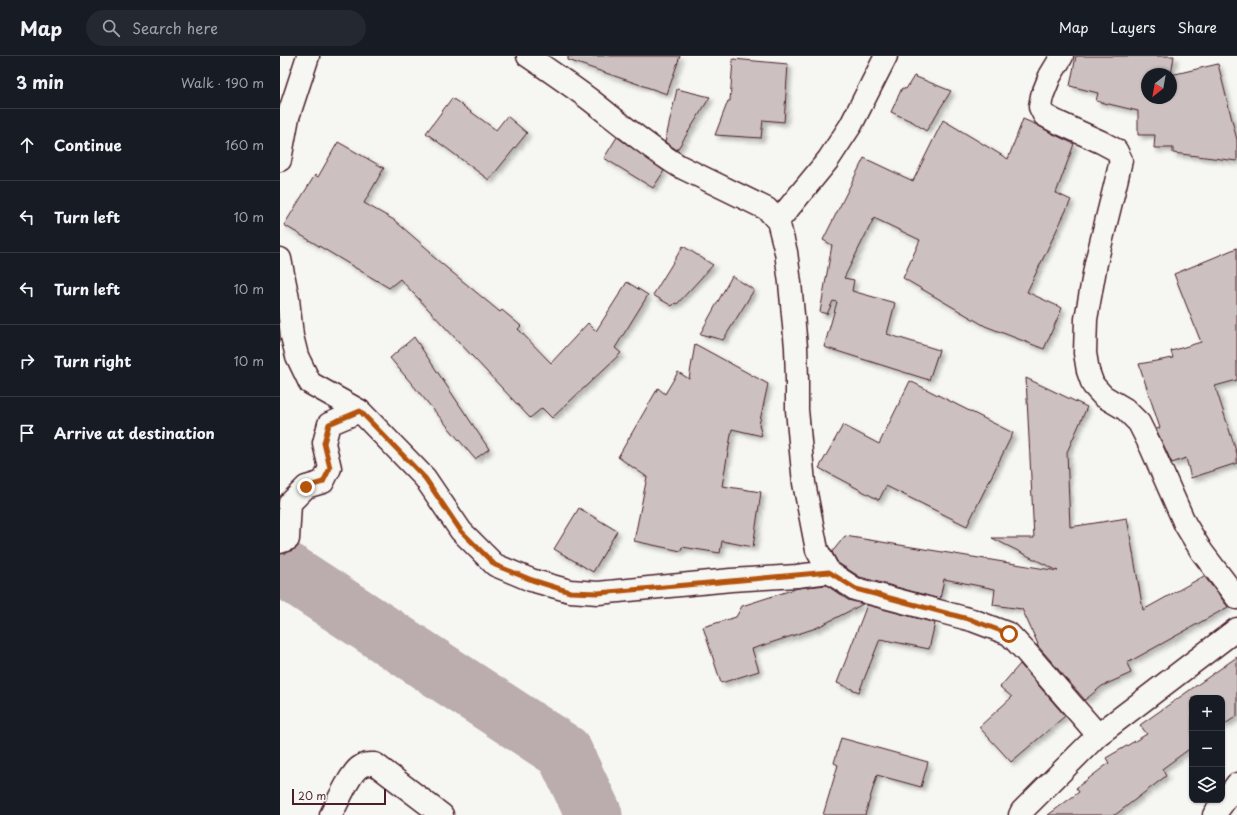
<!DOCTYPE html>
<meta charset="utf-8">
<style>
body{margin:0;font-family:"Playpen Sans",sans-serif;background:#242831;color:#f1f3f6}
.controls{position:absolute;right:12px;bottom:12px;display:grid;overflow:hidden;border-radius:8px;box-shadow:0 1px 3px #0004}
.controls button{width:36px;height:36px;display:grid;place-items:center;padding:0;border:0;border-bottom:1px solid #363941;background:#171b24;color:#f1f3f6;font:20px sans-serif}
.compass{position:absolute;left:861px;top:12px;width:36px;height:36px;border-radius:50%;background:#171b24;box-shadow:0 1px 3px #0004;rotate:211deg}
.scale{position:absolute;left:12px;bottom:10px;width:94px;box-sizing:border-box;padding-left:4px;border:2px solid #4a1f2b;border-top:0;font-size:11px;line-height:14px;white-space:nowrap;color:#4a1f2b;-webkit-text-stroke:3px #f6f6f2;paint-order:stroke}
.stop{position:absolute;width:12px;height:12px;margin:-9px;border:3px solid #b45309;border-radius:50%;background:#fff}
.stop.end{background:#b45309;border-color:#fff;box-shadow:0 1px 4px #0008}
.list{margin:0;padding:0;list-style:none}
h2{display:flex;justify-content:space-between;align-items:center;height:52px;margin:0;padding:0 16px;font-size:17px}
h2 small{font-size:13px;font-weight:400;color:#9ea1a6}
.list li{display:grid;grid-template-columns:26px 1fr auto;gap:12px;align-items:center;box-sizing:border-box;height:72px;padding:0 16px;border-top:1px solid #363941}
.list b{display:block;font-size:15px;white-space:nowrap}
.list em{font-size:13px;font-style:normal;color:#9ea1a6}
.icon{flex:none;width:22px;height:22px;fill:none;stroke:currentColor;stroke-width:2;stroke-linecap:round;stroke-linejoin:round}
.map{position:relative;flex:none;width:957px;height:759px;overflow:hidden}
header{display:flex;align-items:center;gap:24px;box-sizing:border-box;height:56px;padding:0 20px;background:#171b24;border-bottom:1px solid #363941}
header strong{font-size:19px}
nav{display:flex;gap:22px;margin-inline-start:auto;font-size:14px}
.search{width:280px;height:36px;background:#242831;display:flex;align-items:center;gap:10px;box-sizing:border-box;padding:0 14px;border-radius:22px;color:#9ea1a6;font-size:15px}
main{display:flex}
aside{flex:1;background:#171b24}
.map>svg:first-child{display:block}
</style>
<header>
<strong>Map</strong>
<div class="search"><svg class="icon" aria-label="search" viewBox="0 0 24 24"><circle cx="10" cy="10" r="6"/><path d="M15 15l6 6"/></svg>Search here</div>
<nav><a>Map</a><a>Layers</a><a>Share</a></nav>
</header>
<main>
<aside>
<h2>3 min<small>Walk · 190 m</small></h2>
<ul class="list">
<li><svg class="icon" aria-label="ahead" viewBox="0 0 24 24"><path d="M12 20V5M6 11l6-6 6 6"/></svg><div><b>Continue</b></div><em>160 m</em></li>
<li><svg class="icon" aria-label="left" viewBox="0 0 24 24"><path d="M17 20v-9H6M10 6l-5 5 5 5"/></svg><div><b>Turn left</b></div><em>10 m</em></li>
<li><svg class="icon" aria-label="left" viewBox="0 0 24 24"><path d="M17 20v-9H6M10 6l-5 5 5 5"/></svg><div><b>Turn left</b></div><em>10 m</em></li>
<li><svg class="icon" aria-label="right" viewBox="0 0 24 24"><path d="M7 20v-9h11M14 6l5 5-5 5"/></svg><div><b>Turn right</b></div><em>10 m</em></li>
<li><svg class="icon" aria-label="arrive" viewBox="0 0 24 24"><path d="M6 21V4h12l-3 4 3 4H6"/></svg><div><b>Arrive at destination</b></div></li>
</ul>
</aside>
<div class="map">
<svg width="957" height="759" viewBox="0 0 957 759">
<defs>
<filter id="shadow"><feDropShadow dx="3.5" dy="3.5" stdDeviation="2" flood-color="#0004"/></filter>
</defs>
<rect width="100%" height="100%" fill="#f6f6f2"/>
<filter id="ink" filterUnits="userSpaceOnUse"><feTurbulence type="fractalNoise" baseFrequency=".025" numOctaves="2"/><feDisplacementMap in="SourceGraphic" scale="8" xChannelSelector="R" yChannelSelector="G"/><feConvolveMatrix kernelMatrix="1 2 1 2 8 2 1 2 1" color-interpolation-filters="sRGB"/></filter>
<g filter="url(#ink)">
<g fill="none" stroke-linecap="round" stroke-linejoin="round">
<path stroke="#bbadae" stroke-width="57" d="M 0,510 L 284,696 L 314,759"/>
</g>
<path fill="#ccc1c0" stroke="#4a1f2b" filter="url(#shadow)" d="M 288,0 L 400,0 L 387,38 L 288,4 Z
M 796,0 L 894,0 L 891,19 L 891,18 L 867,18 L 867,42 L 891,42 L 891,19 L 938,8 L 957,84 L 957,105 L 893,97 L 893,92 L 874,92 L 875,79 L 858,79 L 858,55 L 816,45 L 818,37 L 790,30 Z
M 453,3 L 508,8 L 504,66 L 483,64 L 481,82 L 435,79 L 448,45 L 450,45 Z
M 634,20 L 671,35 L 646,75 L 633,66 L 611,56 L 622,32 L 626,33 Z
M 397,33 L 430,41 L 397,94 L 385,86 Z
M 172,42 L 216,74 L 227,60 L 247,77 L 209,124 L 146,77 Z
M 743,63 L 757,69 L 771,77 L 794,88 L 776,137 L 791,144 L 747,236 L 782,252 L 764,293 L 705,270 L 623,222 L 640,184 L 594,162 L 564,222 L 574,224 L 572,235 L 615,247 L 607,278 L 659,294 L 649,324 L 544,291 L 557,246 L 553,245 L 547,258 L 540,256 L 552,189 L 543,184 L 584,102 L 633,125 L 663,64 L 728,103 Z
M 337,81 L 384,115 L 373,132 L 324,102 Z
M 58,86 L 104,112 L 84,147 L 114,164 L 151,196 L 150,198 L 220,256 L 222,254 L 241,270 L 238,273 L 271,307 L 308,267 L 316,275 L 347,226 L 368,239 L 335,292 L 341,297 L 272,362 L 262,352 L 250,362 L 120,223 L 109,232 L 4,169 L 35,119 L 38,121 Z
M 403,190 L 433,209 L 397,248 L 395,247 L 392,250 L 373,239 Z
M 957,192 L 957,324 L 935,330 L 957,398 L 957,407 L 911,422 L 906,402 L 892,407 L 876,373 L 880,372 L 859,308 L 893,302 L 891,295 L 921,286 L 894,218 Z
M 452,220 L 474,234 L 443,284 L 420,278 Z
M 134,281 L 209,393 L 195,403 L 110,302 Z
M 415,288 L 488,328 L 479,369 L 482,380 L 452,373 L 442,430 L 481,436 L 473,491 L 442,485 L 440,497 L 402,491 L 401,495 L 354,485 L 367,421 L 338,401 L 378,332 L 385,338 L 398,316 L 409,323 Z
M 746,322 L 807,351 L 787,396 L 790,471 L 847,462 L 863,554 L 924,520 L 948,551 L 847,607 L 851,617 L 822,630 L 805,644 L 757,589 L 758,588 L 742,553 L 713,549 L 715,533 L 664,523 L 660,543 L 580,521 L 558,507 L 552,496 L 565,480 L 778,515 L 712,482 L 754,482 Z
M 630,325 L 733,377 L 687,470 L 606,430 L 599,444 L 539,412 L 563,369 L 599,388 Z
M 299,452 L 337,475 L 313,516 L 274,493 Z
M 546,529 L 568,544 L 583,548 L 536,572 L 472,593 L 479,615 L 441,627 L 423,571 L 456,561 L 462,550 L 518,532 Z
M 587,549 L 655,567 L 649,593 L 600,583 L 579,636 L 557,627 Z
M 957,601 L 957,660 L 942,670 L 942,642 L 912,642 L 912,691 L 882,713 L 886,720 L 835,759 L 768,759 L 799,736 L 796,732 L 829,707 L 826,702 L 867,678 L 860,669 Z
M 740,608 L 785,660 L 731,706 L 699,671 L 732,641 L 720,631 Z
M 561,682 L 648,706 L 641,731 L 597,719 L 585,759 L 543,759 L 558,709 L 554,707 Z"/>
<g fill="none" stroke-linecap="round" stroke-linejoin="round">
<g stroke="#4a1f2b" stroke-width="25">
<path id="street" d="M 248,0 C 270,15 292,30 313,46 C 341,68 368,91 399,110 L 487,153 L 498,165 L 506,196 L 510,227 L 516,291 L 517,324 L 517,354 L 524,427 L 537,494 L 549,516 L 575,533 L 692,564 L 729,578 L 747,597 L 818,679
M 782,0 L 770,20 L 762,40 L 760,51 L 764,59 L 777,66 L 821,86 L 836,94 L 841,104 L 836,126 L 816,207 L 806,263 L 805,297 L 808,315 L 813,329 L 823,340 L 845,353 L 859,367 L 871,391 L 905,468 L 922,496 L 957,542
M 0,104 L 8,61 L 28,0
M 498,165 L 548,104 L 571,69 L 606,0
M 0,203 L 8,243 L 12,280 L 17,300 L 30,327 L 80,355 L 145,422 L 181,475 L 215,509 L 251,524 L 290,535 L 318,537 L 451,524 L 517,520 L 549,516
M 0,486 L 8,483 L 10,447 L 26,431 L 43,426 L 50,412 L 44,387 L 49,368 L 80,355
M 51,759 C 56,749 71,716 80,711 C 85,707 89,708 95,708 L 162,759
M 740,759 L 742,755 L 818,679 L 957,573
M 934,759 L 957,728"/>
</g>
<use href="#street" stroke="#f6f6f2" stroke-width="22"/>
</g>
</g>
<g fill="none" stroke-linecap="round" stroke-linejoin="round" filter="url(#ink)">
<path stroke="#b45309" stroke-width="5" d="M 26,431 L 43,426 L 50,412 L 44,387 L 49,368 L 80,355 L 145,422 L 181,475 L 215,509 L 252,524 L 290,536 L 318,537 L 549,516 L 576,533 L 692,564 L 729,578"/>
</g>
</svg>
<div class="controls">
<button>+</button>
<button>−</button>
<button><svg class="icon" aria-label="layers" viewBox="0 0 24 24"><path d="M12 4l9 5-9 5-9-5zM3 14l9 5 9-5"/></svg></button>
</div>
<svg class="compass" viewBox="-18 -18 36 36"><path d="M0-13l5 13h-10z" fill="#e53935"/><path d="M0 13l5-13h-10z" fill="#9ea1a6"/></svg>
<div class="scale">20 m</div>
<div class="stop" style="left:729px;top:578px"></div>
<div class="stop end" style="left:26px;top:431px"></div>
</div>
</main>
